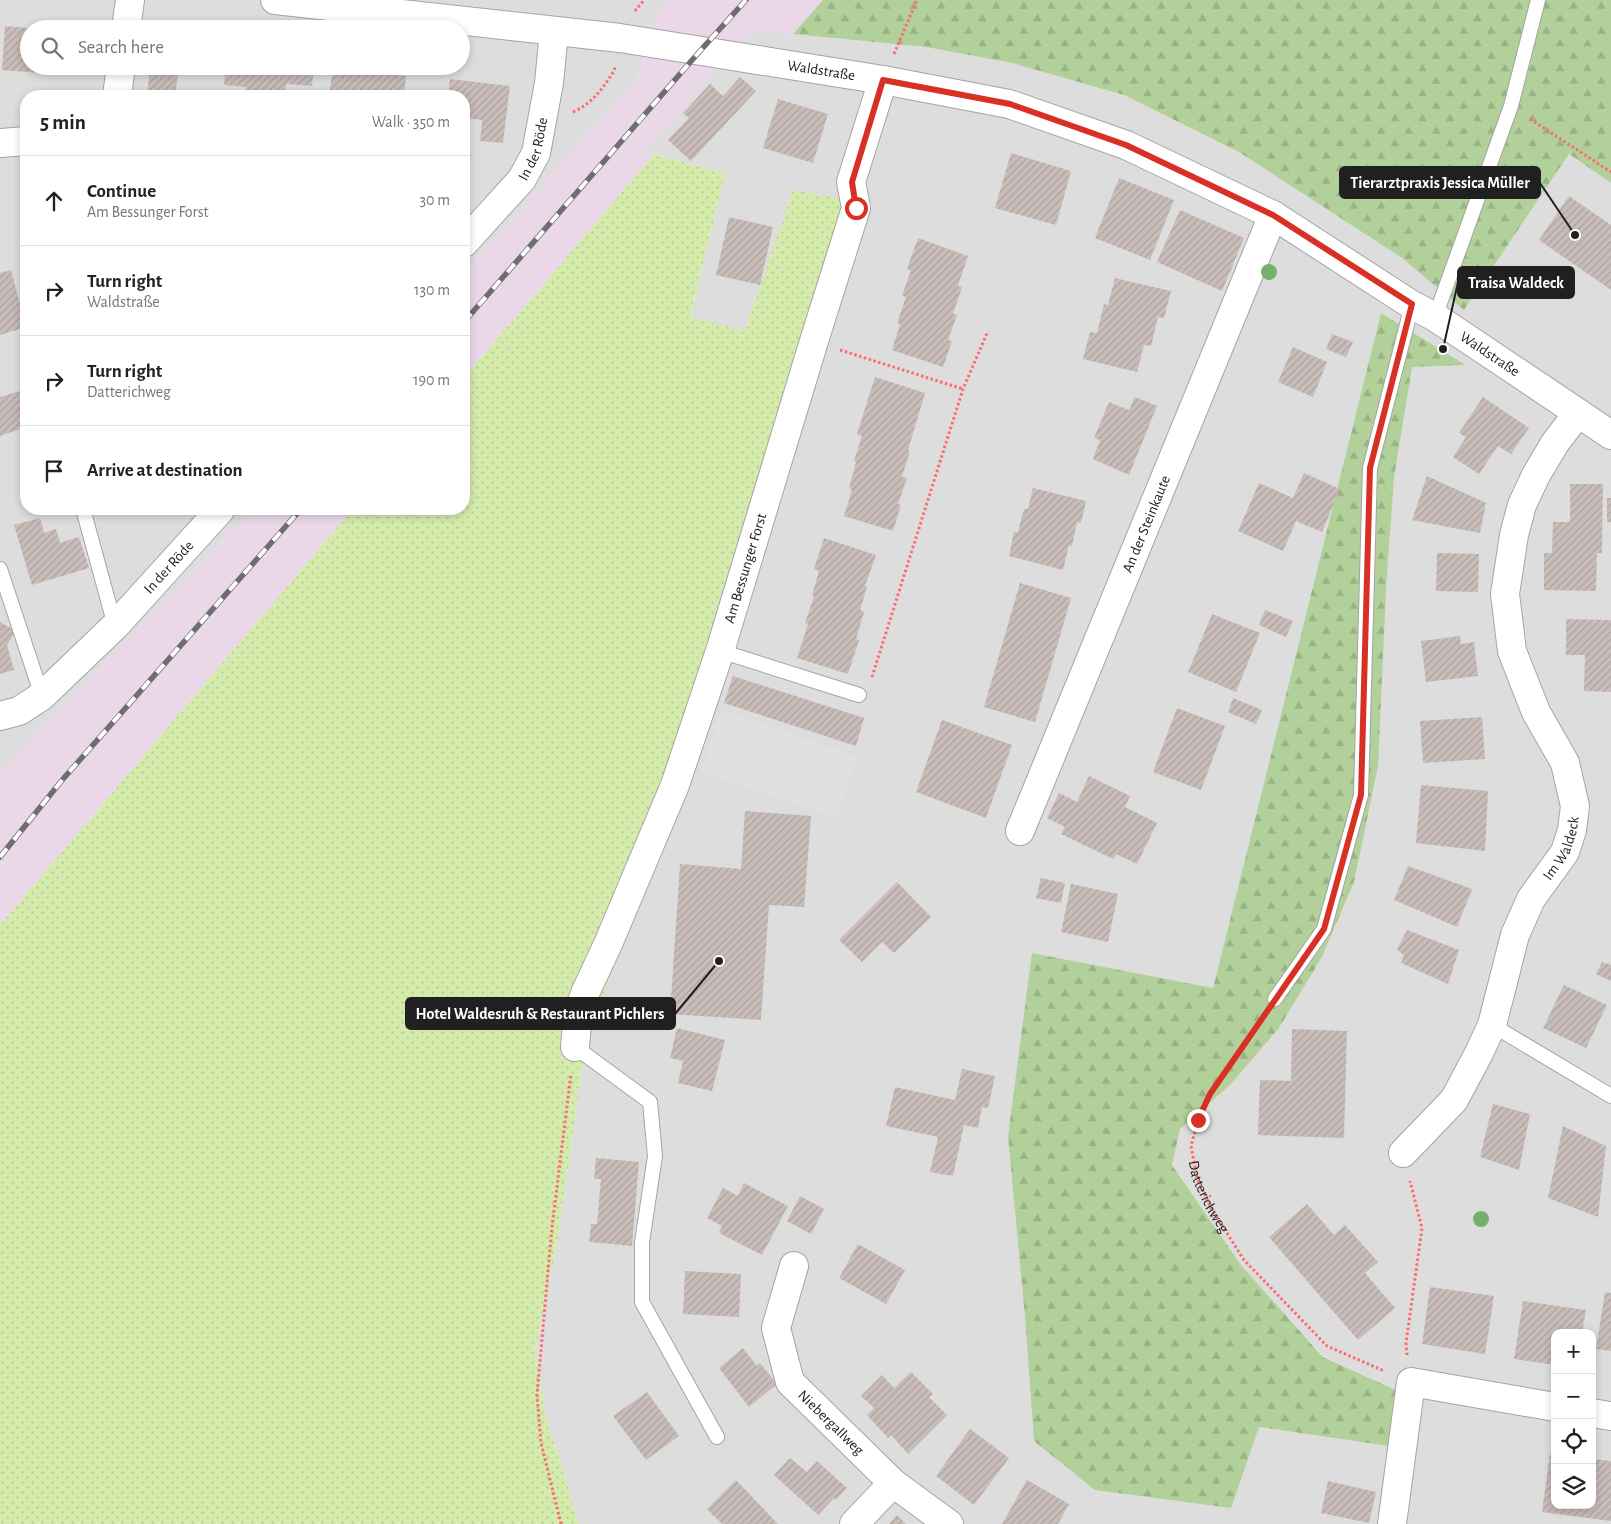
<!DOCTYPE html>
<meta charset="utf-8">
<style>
body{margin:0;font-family:"Alegreya Sans",sans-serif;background:#f2f2f2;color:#222}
.controls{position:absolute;right:15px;bottom:15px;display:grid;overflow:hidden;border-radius:10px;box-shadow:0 2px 8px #0003}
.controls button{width:45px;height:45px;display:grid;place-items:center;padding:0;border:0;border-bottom:1px solid #e0e0e0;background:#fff;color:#222;font:25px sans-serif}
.stop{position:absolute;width:15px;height:15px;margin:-11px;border:4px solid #d93025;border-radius:50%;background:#fff}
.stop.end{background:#d93025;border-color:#fff;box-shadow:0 1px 5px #0008}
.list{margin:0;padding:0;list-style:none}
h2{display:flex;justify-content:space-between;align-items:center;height:65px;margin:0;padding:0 20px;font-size:21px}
h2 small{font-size:16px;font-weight:400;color:#767676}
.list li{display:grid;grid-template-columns:32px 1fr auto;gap:15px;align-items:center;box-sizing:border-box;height:90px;padding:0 20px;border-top:1px solid #e0e0e0}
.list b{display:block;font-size:19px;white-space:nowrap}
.list p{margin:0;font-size:16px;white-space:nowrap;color:#767676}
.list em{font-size:16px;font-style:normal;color:#767676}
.icon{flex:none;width:28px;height:28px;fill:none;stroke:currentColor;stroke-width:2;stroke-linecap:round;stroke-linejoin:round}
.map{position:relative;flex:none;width:1611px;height:1524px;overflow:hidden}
.search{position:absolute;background:#fff;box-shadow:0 2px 8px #0003;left:20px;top:20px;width:450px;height:55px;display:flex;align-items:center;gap:12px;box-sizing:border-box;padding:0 18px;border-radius:28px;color:#767676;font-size:19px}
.panel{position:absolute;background:#fff;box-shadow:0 2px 8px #0003;left:20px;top:90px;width:450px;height:425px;border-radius:20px}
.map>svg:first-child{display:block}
</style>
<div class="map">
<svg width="1611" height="1524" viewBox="0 0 1611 1524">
<defs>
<pattern id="grass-dots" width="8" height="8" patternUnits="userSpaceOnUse" patternTransform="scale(1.25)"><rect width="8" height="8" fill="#d4ebab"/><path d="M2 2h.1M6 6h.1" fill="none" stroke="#b6c993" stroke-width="1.8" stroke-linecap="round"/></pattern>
<pattern id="forest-firs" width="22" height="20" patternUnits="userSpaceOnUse" patternTransform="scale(1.25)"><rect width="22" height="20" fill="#b2d19a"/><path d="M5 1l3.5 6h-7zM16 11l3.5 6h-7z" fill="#99b384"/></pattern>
<pattern id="building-hatch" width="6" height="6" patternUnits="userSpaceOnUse" patternTransform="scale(1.25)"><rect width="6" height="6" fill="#c9bdb9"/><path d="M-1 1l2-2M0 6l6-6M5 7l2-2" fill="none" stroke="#aca29f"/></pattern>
</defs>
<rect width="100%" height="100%" fill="#f1ebe6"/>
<path fill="#dedddd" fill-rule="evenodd" d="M 0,0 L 669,0 L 658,11 L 638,78 L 464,273 L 464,96 L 26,96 L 26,509 L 251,509 L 0,773 ZM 29,29 L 461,29 L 461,66 L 29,66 Z
M 754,29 L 793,34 L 926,47 L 1012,63 L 1124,95 L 1239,152 L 1402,258 L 1464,309 L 1569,154 L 1611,183 L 1611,1524 L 579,1524 L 546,1417 L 535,1351 L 558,1238 L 581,1073 L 687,706 L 793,191 L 745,331 L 690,318 L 725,174 L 654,154 L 643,152 ZM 1381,313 L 1465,364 L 1412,366 L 1394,477 L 1386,589 L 1354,882 L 1322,957 L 1279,1028 L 1230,1085 L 1180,1129 L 1172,1165 L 1241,1265 L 1324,1357 L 1400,1392 L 1395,1447 L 1259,1427 L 1032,953 L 1213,988 ZM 1555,1333 L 1592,1333 L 1592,1505 L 1555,1505 Z"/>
<path fill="#ead8e9" d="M 669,0 L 823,0 L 793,34 L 754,29 L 643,152 L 654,154 L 464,378 L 464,273 L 638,78 L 658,11 Z
M 251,509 L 353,509 L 0,925 L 0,773 Z"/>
<path fill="url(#grass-dots)" d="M 654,154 L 725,174 L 690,317 L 745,331 L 793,190 L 844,199 L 687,706 L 581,1073 L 558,1238 L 535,1351 L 546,1417 L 579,1524 L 0,1524 L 0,925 L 353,509 L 464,509 L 464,378 Z"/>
<path fill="url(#forest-firs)" d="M 823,0 L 1611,0 L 1611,183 L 1569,154 L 1464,310 L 1402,258 L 1239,152 L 1124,95 L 1012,63 L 926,47 L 793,34 Z
M 1381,313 L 1466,365 L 1412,367 L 1394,478 L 1386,589 L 1378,766 L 1354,882 L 1322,957 L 1279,1028 L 1230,1085 L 1180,1129 L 1172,1165 L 1241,1265 L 1323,1357 L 1400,1392 L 1395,1447 L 1259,1427 L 1231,1508 L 1095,1490 L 1034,1441 L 1025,1316 L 1008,1136 L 1032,953 L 1213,988 Z"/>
<path fill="#e0e0e0" d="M 721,710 L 857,756 L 837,817 L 701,772 Z"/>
<path fill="url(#building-hatch)" d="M 5,26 L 29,28 L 29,66 L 54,66 L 53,74 L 2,70 Z
M 150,66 L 199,66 L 198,75 L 178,73 L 175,96 L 147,96 Z
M 226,66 L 314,66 L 312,86 L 286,84 L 285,96 L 245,96 L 246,87 L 224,85 Z
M 333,68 L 406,76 L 404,96 L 329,96 Z
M 740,77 L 756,91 L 691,161 L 668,140 L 689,118 L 683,113 L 710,84 L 723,96 Z
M 450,79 L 510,86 L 503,143 L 480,141 L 482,120 L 464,118 L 464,96 L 448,96 Z
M 778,99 L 828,114 L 813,163 L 763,148 Z
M 1011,153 L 1071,171 L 1056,225 L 995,208 Z
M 1119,178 L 1174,200 L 1150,260 L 1095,238 Z
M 1569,196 L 1611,225 L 1611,290 L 1539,240 Z
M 1180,210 L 1244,238 L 1222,291 L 1157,262 Z
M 729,217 L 773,227 L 760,285 L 716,275 Z
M 918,238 L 968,256 L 958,286 L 962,287 L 953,314 L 957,315 L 948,340 L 952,341 L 943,367 L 892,350 L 900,324 L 897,323 L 906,297 L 902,296 L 911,270 L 907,269 Z
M 11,270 L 26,327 L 0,335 L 0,273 Z
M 1115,278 L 1171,291 L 1164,318 L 1158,317 L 1151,346 L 1144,345 L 1137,372 L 1083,359 L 1090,332 L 1097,333 L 1104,304 L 1108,305 Z
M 1332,334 L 1353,342 L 1346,357 L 1326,349 Z
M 1293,347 L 1327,362 L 1313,397 L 1278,382 Z
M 875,377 L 925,393 L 908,450 L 910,451 L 902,477 L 907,478 L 898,504 L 901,505 L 893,531 L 844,516 L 852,490 L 849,488 L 856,462 L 854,461 L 862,436 L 857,434 Z
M 26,389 L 26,427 L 0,436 L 0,397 Z
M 1135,397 L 1157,406 L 1129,475 L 1093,459 L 1100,440 L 1094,438 L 1109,402 L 1129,410 Z
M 1483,397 L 1529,428 L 1511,454 L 1498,446 L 1479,474 L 1453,457 L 1466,437 L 1459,433 Z
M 1304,473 L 1340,489 L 1322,532 L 1296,521 L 1283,551 L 1238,531 L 1259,483 L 1293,498 Z
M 1427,476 L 1486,503 L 1480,533 L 1412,520 Z
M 1570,484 L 1603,484 L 1602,553 L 1597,553 L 1596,591 L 1544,590 L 1544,553 L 1552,553 L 1553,522 L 1570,522 Z
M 1033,488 L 1086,501 L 1081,523 L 1077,522 L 1072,546 L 1069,545 L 1063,570 L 1009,556 L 1014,532 L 1018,532 L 1024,509 L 1028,509 Z
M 1607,498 L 1611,498 L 1611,522 L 1607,522 Z
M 40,518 L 44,533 L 56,529 L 60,543 L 79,537 L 89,568 L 32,585 L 14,525 Z
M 824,538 L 876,555 L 865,586 L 867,587 L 860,610 L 864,612 L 856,639 L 859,640 L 848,674 L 797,658 L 808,624 L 805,623 L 814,596 L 812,595 L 819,571 L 814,569 Z
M 1437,553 L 1479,554 L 1478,592 L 1436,591 Z
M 1020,583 L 1071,598 L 1035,722 L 984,707 Z
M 1265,610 L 1293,621 L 1286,637 L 1259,625 Z
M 1212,614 L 1260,633 L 1236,692 L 1188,672 Z
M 1566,619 L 1611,620 L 1611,692 L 1584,691 L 1585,655 L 1566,655 Z
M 0,622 L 16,631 L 7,645 L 14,670 L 0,674 Z
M 1460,636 L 1461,644 L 1474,642 L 1478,676 L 1426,682 L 1421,641 Z
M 733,676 L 864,718 L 856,746 L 724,703 Z
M 1233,698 L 1262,710 L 1256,724 L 1228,712 Z
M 1177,708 L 1225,726 L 1201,790 L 1153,772 Z
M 1482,717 L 1485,759 L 1423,763 L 1420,721 Z
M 942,720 L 1012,745 L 986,818 L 916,792 Z
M 1089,776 L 1130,796 L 1125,807 L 1157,823 L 1137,864 L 1116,854 L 1113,859 L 1061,834 L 1065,827 L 1047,818 L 1059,793 L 1077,802 Z
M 1421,785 L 1488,791 L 1485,851 L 1416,843 Z
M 745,811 L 811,816 L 804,907 L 769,905 L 761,1020 L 670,1014 L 680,864 L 741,869 Z
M 1408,866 L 1472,889 L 1457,927 L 1394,900 Z
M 1041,878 L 1065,883 L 1061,903 L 1036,898 Z
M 897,882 L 931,917 L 894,953 L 882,942 L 862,962 L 839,940 Z
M 1071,884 L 1118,894 L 1108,942 L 1061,932 Z
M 1407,930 L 1459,950 L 1448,984 L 1401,963 L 1404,955 L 1397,950 Z
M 1602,962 L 1611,965 L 1611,981 L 1596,974 Z
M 1564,985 L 1607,1005 L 1586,1048 L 1543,1028 Z
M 677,1028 L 725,1040 L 712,1091 L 678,1083 L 683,1061 L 670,1058 Z
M 1292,1029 L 1347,1031 L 1344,1138 L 1258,1135 L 1260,1080 L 1291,1081 Z
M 962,1069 L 995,1076 L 988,1108 L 982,1107 L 978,1128 L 964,1125 L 953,1176 L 930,1172 L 938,1137 L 886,1126 L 895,1087 L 955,1100 Z
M 1493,1104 L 1530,1114 L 1519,1170 L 1480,1157 Z
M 1563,1126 L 1606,1146 L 1598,1217 L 1548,1198 Z
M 596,1158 L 639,1162 L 632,1246 L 589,1242 L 591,1224 L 597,1224 L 601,1179 L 594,1179 Z
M 744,1183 L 788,1206 L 762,1255 L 719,1233 L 722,1226 L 707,1218 L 723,1188 L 738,1196 Z
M 800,1196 L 824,1209 L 811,1234 L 787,1221 Z
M 1307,1204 L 1334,1235 L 1345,1225 L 1378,1262 L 1365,1273 L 1395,1308 L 1358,1340 L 1269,1237 Z
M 858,1244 L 905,1270 L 886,1304 L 839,1278 Z
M 685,1271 L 741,1274 L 739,1317 L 683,1314 Z
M 1430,1287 L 1494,1296 L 1485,1354 L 1422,1344 Z
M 1605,1292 L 1611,1293 L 1611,1351 L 1596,1349 Z
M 1523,1301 L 1586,1310 L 1582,1333 L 1555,1333 L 1555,1365 L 1514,1359 Z
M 743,1348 L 757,1366 L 760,1363 L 777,1384 L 749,1407 L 719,1368 Z
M 911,1372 L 933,1394 L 929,1397 L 947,1415 L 908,1454 L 891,1435 L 888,1438 L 867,1415 L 874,1408 L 861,1396 L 882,1375 L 894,1388 Z
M 647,1392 L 679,1436 L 646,1460 L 613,1416 Z
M 970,1429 L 1009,1458 L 974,1505 L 936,1476 Z
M 1550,1453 L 1555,1454 L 1555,1505 L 1592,1505 L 1592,1459 L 1611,1461 L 1611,1521 L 1542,1512 Z
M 790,1458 L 807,1472 L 817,1461 L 847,1488 L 836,1500 L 834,1498 L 818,1515 L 774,1475 Z
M 736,1480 L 778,1524 L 722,1524 L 707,1509 Z
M 1027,1480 L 1069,1504 L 1058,1524 L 1002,1524 Z
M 1328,1481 L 1376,1492 L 1369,1523 L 1321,1513 Z
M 897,1515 L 906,1524 L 889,1524 Z"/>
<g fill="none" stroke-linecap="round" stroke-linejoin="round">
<g stroke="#a4a4a4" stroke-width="16">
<path id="service" d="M 1435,317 L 1511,106 L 1538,0
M 83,509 L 115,626
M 0,569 L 42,696
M 720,651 L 859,695
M 1275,999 L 1324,929 L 1361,795 L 1370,468 L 1412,305
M 1492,1025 L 1611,1096
M 575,1047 L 650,1102 L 655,1156 L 642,1242 L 642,1302 L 717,1437"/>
</g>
<g stroke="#a4a4a4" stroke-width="30">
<g id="minor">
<path d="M 126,29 L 130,0"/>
<path d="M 117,96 L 121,66"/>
<path d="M 0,143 L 26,141"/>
<path id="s2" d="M 464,243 L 522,179 L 536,153 L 549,83 L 554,32"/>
<path id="s3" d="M 0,716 L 19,711 L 42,696 L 115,626 L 221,509"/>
<path id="s4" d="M 1020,831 L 1273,215"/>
<path id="s5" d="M 575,1047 L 578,1012 L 586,991 L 608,944 L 675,785 L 720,651 L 814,341 L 856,208 L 851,182 L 883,80"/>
<path id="s6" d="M 1403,1153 L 1454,1100 L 1479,1053 L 1492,1025 L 1515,935 L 1531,899 L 1565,852 L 1572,830 L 1575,806 L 1565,763 L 1536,712 L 1512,651 L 1505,594 L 1514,535 L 1522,505 L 1536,475 L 1555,443 L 1578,413"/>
<path id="s7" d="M 794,1266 L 776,1328 L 790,1382 L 893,1483 L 949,1524"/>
<path d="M 1592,1413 L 1610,1416"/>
<path d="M 854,1524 L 893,1483"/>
<path d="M 1392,1524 L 1411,1382 L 1555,1407"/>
</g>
</g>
<g stroke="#a4a4a4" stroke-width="30">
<g id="tertiary">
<path id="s8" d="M 275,0 L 620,38 L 883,80 L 1009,104 L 1126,145 L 1273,215 L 1412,305 L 1435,317 L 1611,435"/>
</g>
</g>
<g stroke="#fd6b71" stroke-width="3" stroke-dasharray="2.5 2.5" stroke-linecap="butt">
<path d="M 635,11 L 644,0"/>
<path d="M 894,54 L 917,0"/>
<path d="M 573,112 C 592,104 603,88 614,71 L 615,67"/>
<path d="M 1530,119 L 1611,172"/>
<path d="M 840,350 L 963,389"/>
<path d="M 872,677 L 963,389 L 988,331"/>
<path id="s1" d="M 1263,1016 L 1210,1094 L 1198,1120 L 1191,1146 L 1197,1178 L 1211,1208 L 1244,1260 L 1327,1346 L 1384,1371"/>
<path d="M 1407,1355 L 1406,1343 L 1422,1228 L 1410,1181"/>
<path d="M 561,1524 L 541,1443 L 537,1395 L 552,1227 L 571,1074"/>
</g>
<use href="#service" stroke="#fff" stroke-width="14"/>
<use href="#minor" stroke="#fff" stroke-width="28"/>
<use href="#tertiary" stroke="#fff" stroke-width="28"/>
<g stroke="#6e6e6e" stroke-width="5.5">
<path id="rail" d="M 464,322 L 700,51 L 746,0
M 0,857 L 63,779 L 301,509"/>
</g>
<use href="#rail" stroke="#fff" stroke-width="4" stroke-dasharray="11" stroke-linecap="butt"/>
</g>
<g fill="#76b16c">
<circle cx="1269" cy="272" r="8"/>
<circle cx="1481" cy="1219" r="8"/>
</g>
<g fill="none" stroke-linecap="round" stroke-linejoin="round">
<path stroke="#d93025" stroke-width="6" d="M 856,208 L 852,182 L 883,80 L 1010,104 L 1126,145 L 1273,215 L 1412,304 L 1370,468 L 1361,795 L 1324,929 L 1210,1094 L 1198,1120"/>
</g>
<g text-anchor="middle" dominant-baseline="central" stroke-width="4" stroke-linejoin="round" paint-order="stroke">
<g font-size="15" fill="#202020" stroke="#fff">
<text stroke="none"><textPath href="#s8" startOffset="551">Waldstraße</textPath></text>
<text stroke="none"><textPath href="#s2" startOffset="119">In der Röde</textPath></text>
<text stroke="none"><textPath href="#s8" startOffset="1286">Waldstraße</textPath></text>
<text stroke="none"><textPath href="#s4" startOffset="332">An der Steinkaute</textPath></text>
<text stroke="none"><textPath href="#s3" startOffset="228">In der Röde</textPath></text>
<text stroke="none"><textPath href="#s5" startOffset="510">Am Bessunger Forst</textPath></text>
<text stroke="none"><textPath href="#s6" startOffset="350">Im Waldeck</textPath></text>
<text stroke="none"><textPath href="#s1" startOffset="204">Datterichweg</textPath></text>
<text stroke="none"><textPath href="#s7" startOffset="178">Niebergallweg</textPath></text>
</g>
</g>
<path fill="none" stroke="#202020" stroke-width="2" d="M1575 235L1540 183M1443 349L1458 282M719 961L675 1014"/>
<g fill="#202020" stroke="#fff" stroke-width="2">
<circle cx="1575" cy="235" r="5"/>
<circle cx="1443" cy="349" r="5"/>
<circle cx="719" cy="961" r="5"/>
</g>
<g fill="#202020" stroke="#202020" stroke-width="2">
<rect x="1340" y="167" width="200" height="31" rx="5"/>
<rect x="1458" y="267" width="116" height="31" rx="5"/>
<rect x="406" y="998" width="269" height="31" rx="5"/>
</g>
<g font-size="16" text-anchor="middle" font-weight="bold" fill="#fff">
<text x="1440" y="188">Tierarztpraxis Jessica Müller</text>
<text x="1516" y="288">Traisa Waldeck</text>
<text x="540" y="1019">Hotel Waldesruh &amp; Restaurant Pichlers</text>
</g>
</svg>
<div class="controls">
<button>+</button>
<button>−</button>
<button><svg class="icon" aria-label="locate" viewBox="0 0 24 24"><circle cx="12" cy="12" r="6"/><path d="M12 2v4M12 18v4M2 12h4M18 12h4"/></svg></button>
<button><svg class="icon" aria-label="layers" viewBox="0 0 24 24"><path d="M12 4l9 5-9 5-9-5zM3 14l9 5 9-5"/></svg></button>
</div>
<div class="stop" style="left:856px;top:208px"></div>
<div class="stop end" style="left:1198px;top:1120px"></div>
<div class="search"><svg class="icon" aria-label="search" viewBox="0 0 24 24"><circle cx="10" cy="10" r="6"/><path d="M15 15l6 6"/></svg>Search here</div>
<section class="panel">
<h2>5 min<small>Walk · 350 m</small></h2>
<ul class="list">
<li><svg class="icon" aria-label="ahead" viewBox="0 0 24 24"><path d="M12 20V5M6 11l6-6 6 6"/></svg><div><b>Continue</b><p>Am Bessunger Forst</p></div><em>30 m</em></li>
<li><svg class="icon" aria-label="right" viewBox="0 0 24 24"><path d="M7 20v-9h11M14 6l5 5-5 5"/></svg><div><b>Turn right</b><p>Waldstraße</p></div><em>130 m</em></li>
<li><svg class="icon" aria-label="right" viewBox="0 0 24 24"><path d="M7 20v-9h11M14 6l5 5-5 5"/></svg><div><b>Turn right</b><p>Datterichweg</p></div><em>190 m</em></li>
<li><svg class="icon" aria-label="arrive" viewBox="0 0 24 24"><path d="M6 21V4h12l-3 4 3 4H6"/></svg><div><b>Arrive at destination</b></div></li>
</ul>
</section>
</div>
